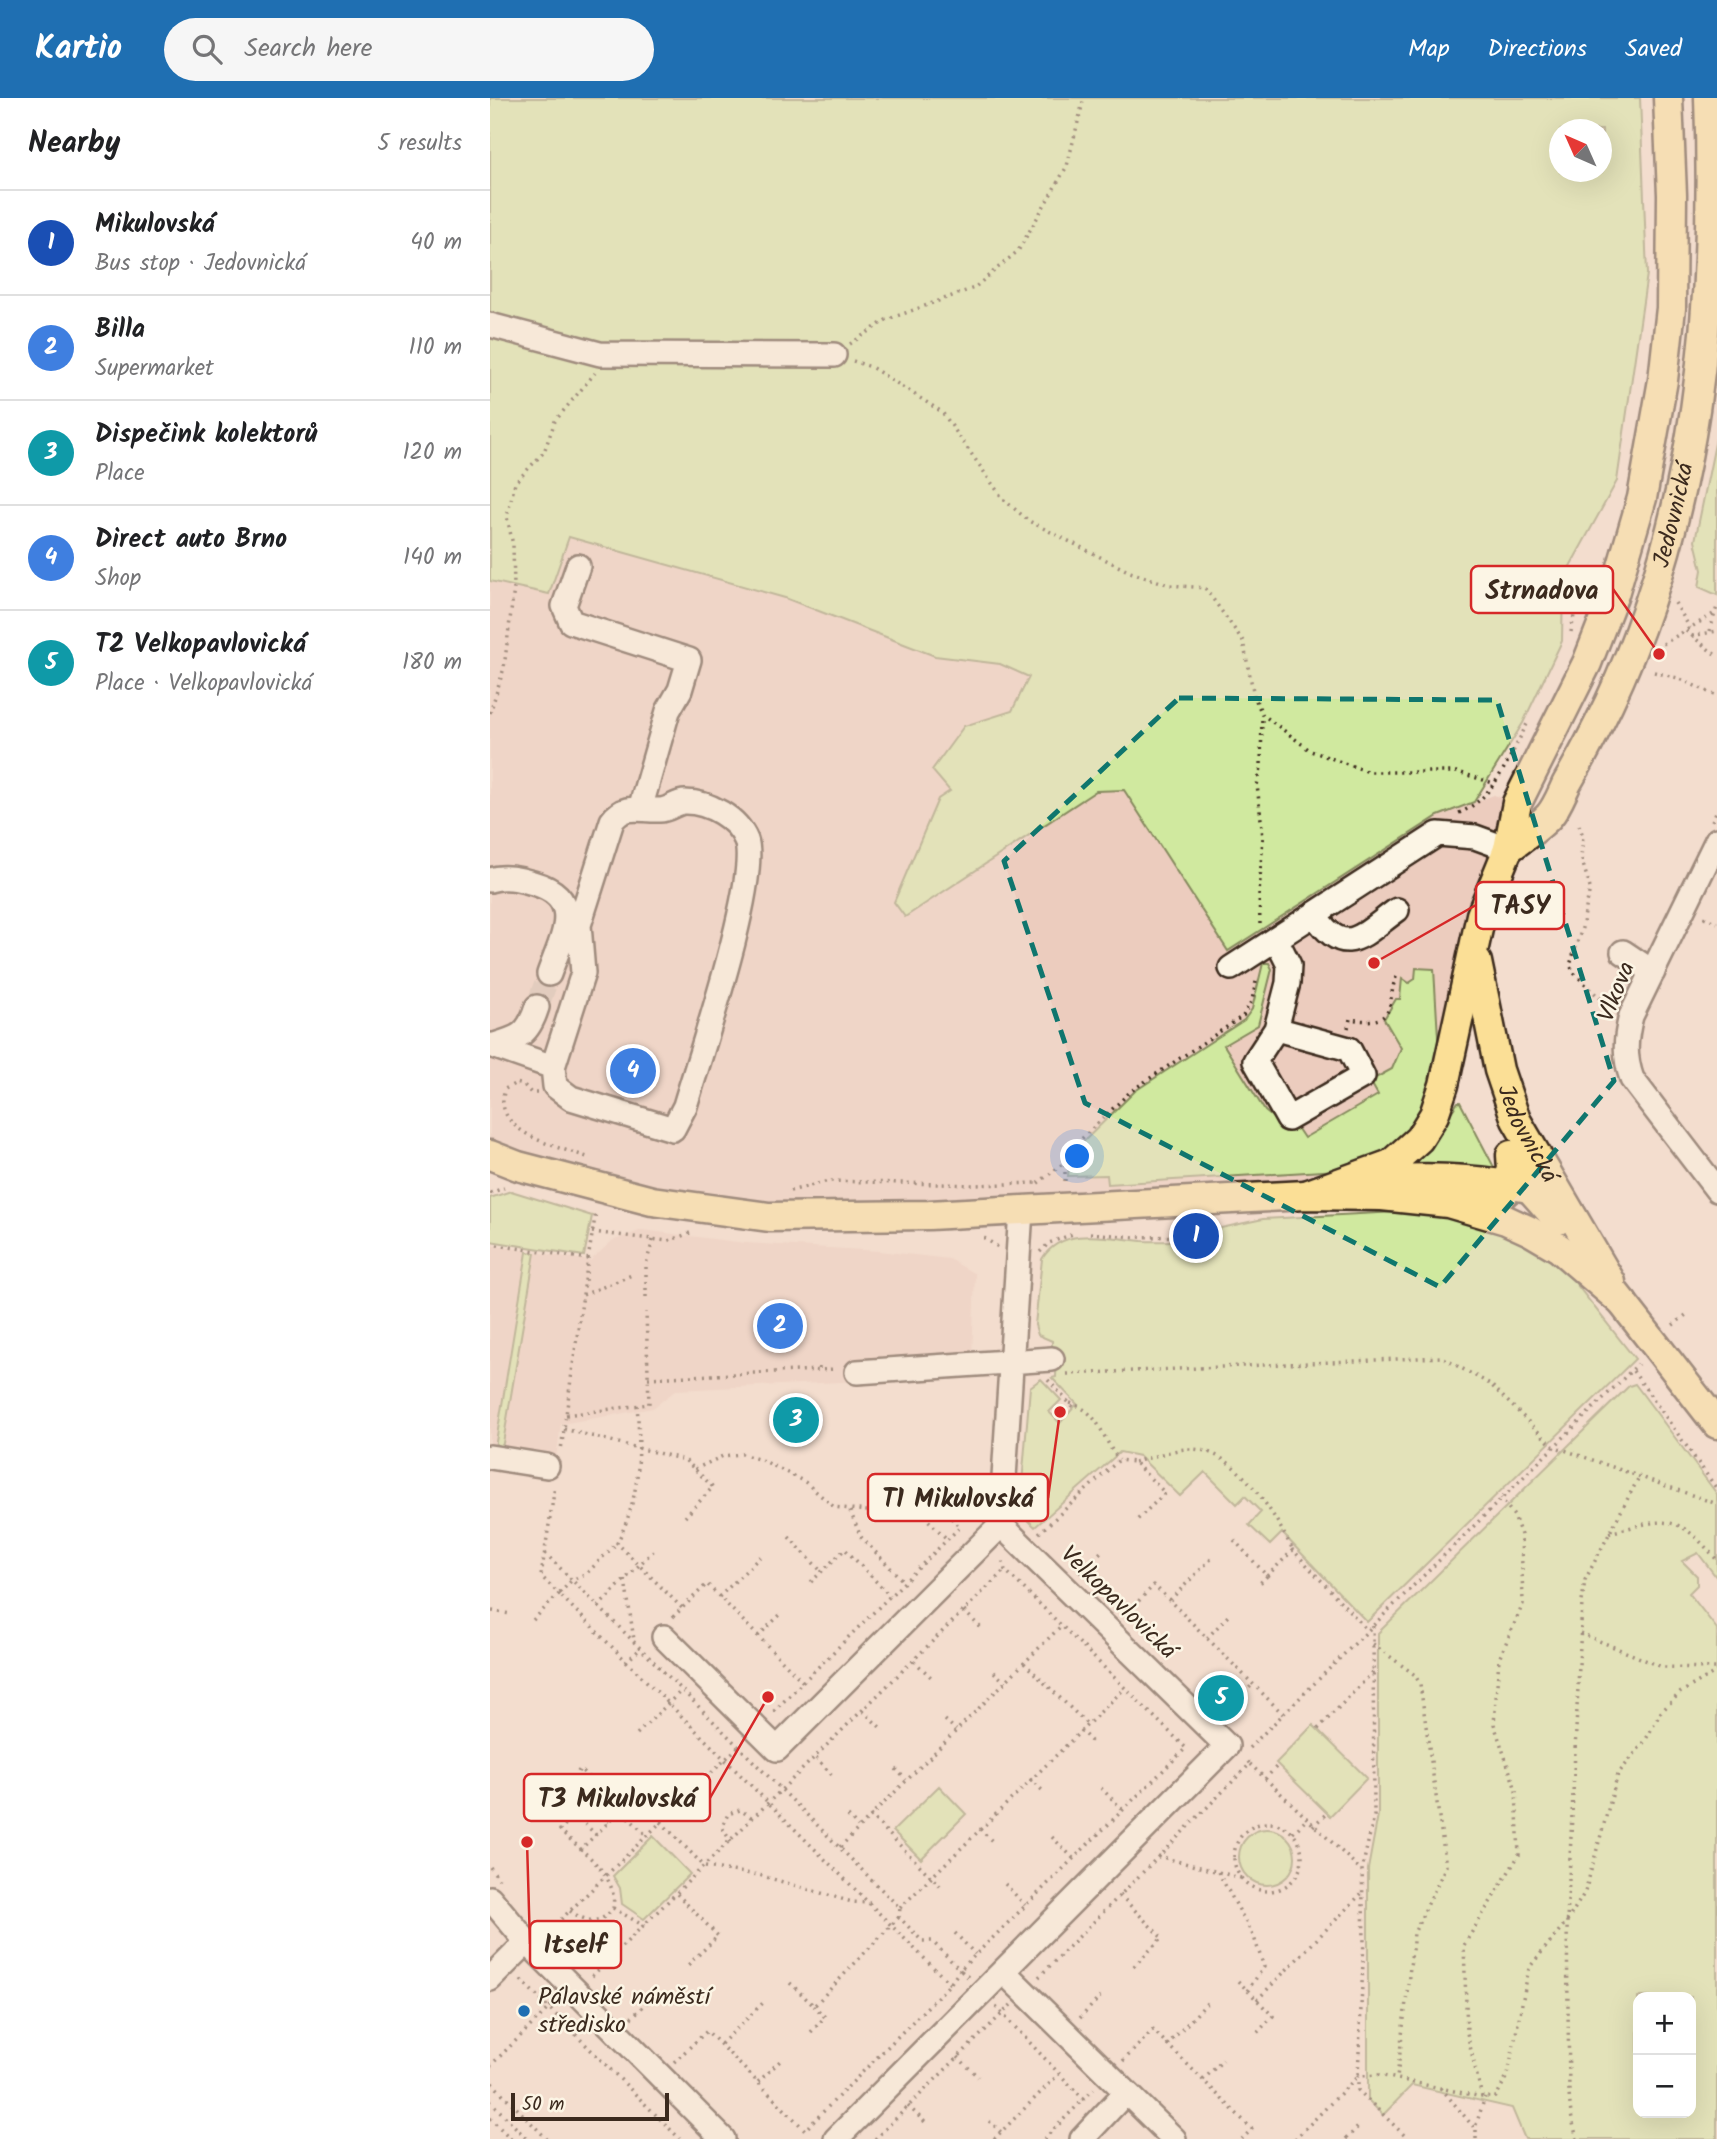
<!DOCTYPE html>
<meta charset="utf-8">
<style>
body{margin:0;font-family:Kalam,sans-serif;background:#f6f6f6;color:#202124}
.controls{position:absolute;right:21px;bottom:21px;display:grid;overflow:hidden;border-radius:14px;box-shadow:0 7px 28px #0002}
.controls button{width:63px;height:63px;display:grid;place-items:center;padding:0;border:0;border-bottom:2px solid #e0e0e0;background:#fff;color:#202124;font:35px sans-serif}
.compass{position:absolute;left:1059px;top:21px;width:63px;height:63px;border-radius:50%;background:#fff;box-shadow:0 7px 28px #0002;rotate:315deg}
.scale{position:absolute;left:21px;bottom:18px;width:158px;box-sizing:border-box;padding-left:7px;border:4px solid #3b2a1e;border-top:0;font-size:19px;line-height:24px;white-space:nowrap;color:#3b2a1e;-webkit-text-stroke:5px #fcf5e5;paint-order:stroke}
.you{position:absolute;left:588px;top:1059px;width:24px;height:24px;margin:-18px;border:5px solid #fff;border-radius:50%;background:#1a73e8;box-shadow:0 0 0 10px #1a73e833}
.badge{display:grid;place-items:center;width:46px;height:46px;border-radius:50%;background:#1f6fb2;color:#fff;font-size:23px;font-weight:700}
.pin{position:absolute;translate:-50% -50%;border:4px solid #fff;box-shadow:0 2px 7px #0006}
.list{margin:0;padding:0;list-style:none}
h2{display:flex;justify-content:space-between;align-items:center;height:91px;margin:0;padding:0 28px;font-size:30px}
h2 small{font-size:23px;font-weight:400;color:#757577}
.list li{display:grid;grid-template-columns:46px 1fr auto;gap:21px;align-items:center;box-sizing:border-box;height:105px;padding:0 28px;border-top:2px solid #e0e0e0}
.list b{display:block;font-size:26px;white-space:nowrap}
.list p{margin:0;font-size:23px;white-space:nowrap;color:#757577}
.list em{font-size:23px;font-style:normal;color:#757577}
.icon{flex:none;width:38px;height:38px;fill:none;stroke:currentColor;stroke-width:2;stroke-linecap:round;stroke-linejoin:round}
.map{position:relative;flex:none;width:1227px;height:2041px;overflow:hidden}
header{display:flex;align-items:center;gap:42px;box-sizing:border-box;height:98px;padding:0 35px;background:#1f6fb2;color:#fff}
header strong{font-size:33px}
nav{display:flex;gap:38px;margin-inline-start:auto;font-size:24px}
.search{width:490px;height:63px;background:#f6f6f6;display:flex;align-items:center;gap:18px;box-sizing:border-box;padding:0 24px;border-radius:38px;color:#757577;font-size:26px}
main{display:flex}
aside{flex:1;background:#fff}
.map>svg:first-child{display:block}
</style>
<header>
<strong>Kartio</strong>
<div class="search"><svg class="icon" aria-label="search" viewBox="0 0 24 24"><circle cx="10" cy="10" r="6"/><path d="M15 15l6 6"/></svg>Search here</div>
<nav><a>Map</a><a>Directions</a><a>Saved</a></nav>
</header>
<main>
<aside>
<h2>Nearby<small>5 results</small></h2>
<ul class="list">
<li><span class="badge" style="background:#1a4fb4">1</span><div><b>Mikulovská</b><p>Bus stop · Jedovnická</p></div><em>40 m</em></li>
<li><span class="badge" style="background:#3f7fe0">2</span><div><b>Billa</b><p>Supermarket</p></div><em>110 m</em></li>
<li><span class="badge" style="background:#0f9aa8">3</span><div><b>Dispečink kolektorů</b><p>Place</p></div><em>120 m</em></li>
<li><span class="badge" style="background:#3f7fe0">4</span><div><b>Direct auto Brno</b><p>Shop</p></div><em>140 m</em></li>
<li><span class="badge" style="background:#0f9aa8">5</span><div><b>T2 Velkopavlovická</b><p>Place · Velkopavlovická</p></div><em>180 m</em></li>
</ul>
</aside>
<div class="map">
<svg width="1227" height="2041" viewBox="0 0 1227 2041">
<rect width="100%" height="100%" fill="#f3ddce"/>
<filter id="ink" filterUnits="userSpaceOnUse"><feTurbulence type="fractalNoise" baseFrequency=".0143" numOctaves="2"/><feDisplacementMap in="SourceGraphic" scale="14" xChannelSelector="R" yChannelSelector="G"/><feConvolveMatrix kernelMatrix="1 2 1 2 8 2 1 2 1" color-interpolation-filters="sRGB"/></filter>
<g filter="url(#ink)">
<path fill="#ecccbe" d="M 79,439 L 295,500 L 445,558 L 510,566 L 540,580 L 522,613 L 474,628 L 442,673 L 460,693 L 415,818 L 606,692 L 635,692 L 738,853 L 948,718 L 1004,697 L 1027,705 L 959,970 L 816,1097 L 312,1120 L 0,1057 L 0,483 L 59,496 Z
M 152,1132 L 255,1145 L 389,1153 L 459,1161 L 485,1176 L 482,1260 L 370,1283 L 186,1292 L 163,1310 L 71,1326 L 65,1367 L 0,1355 L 0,1147 L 100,1163 L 122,1143 Z"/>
<path fill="#d0e99f" stroke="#868a5e" stroke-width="2" fill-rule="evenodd" d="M 0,0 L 1150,0 L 1157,176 L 1127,383 L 1073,481 L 1072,543 L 1033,625 L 984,704 L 948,718 L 738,853 L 634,692 L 606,693 L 415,819 L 404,804 L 448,701 L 460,693 L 442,672 L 474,628 L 522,613 L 539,579 L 510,566 L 445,558 L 295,500 L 79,439 L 59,496 L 0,483 ZM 1070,32 L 1112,32 L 1112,74 L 1070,74 Z
M 1227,336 L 1227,497 L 1209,489 L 1212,472 L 1205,443 Z
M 773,865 L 779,865 L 782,871 L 768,927 L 734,947 L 775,1013 L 798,1032 L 806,1028 L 814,1040 L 888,997 L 880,983 L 902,971 L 911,950 L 894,921 L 906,901 L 910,901 L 912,880 L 919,885 L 925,881 L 926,870 L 944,871 L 949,956 L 944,991 L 906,1052 L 849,1072 L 618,1086 L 617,1077 L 578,1078 L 580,1057 L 645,993 L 754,922 L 762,911 Z
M 968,1004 L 970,1004 L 1005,1071 L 927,1065 Z
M 21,1093 L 102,1118 L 94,1158 L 0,1143 L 0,1100 Z
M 927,1113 L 980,1120 L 1065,1159 L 1145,1261 L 877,1524 L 792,1435 L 780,1447 L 759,1427 L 771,1414 L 755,1398 L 747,1406 L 715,1374 L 690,1398 L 649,1358 L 630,1354 L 545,1429 L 536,1420 L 531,1398 L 540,1289 L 551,1281 L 571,1302 L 559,1314 L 570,1325 L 587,1306 L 562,1280 L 566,1279 L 567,1253 L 562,1252 L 562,1243 L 548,1237 L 545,1227 L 552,1161 C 573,1127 619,1140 652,1143 C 672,1144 692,1142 712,1142 L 712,1134 L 773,1121 Z
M 37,1154 L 45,1155 L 12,1351 L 5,1350 Z
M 1145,1286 L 1227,1396 L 1227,1480 L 1208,1455 L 1192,1463 L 1207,1478 L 1207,1487 L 1199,1495 L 1227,1531 L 1227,2041 L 1035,2041 L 1022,2010 L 922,1987 L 893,2017 L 878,2002 L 878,1771 L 888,1717 L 888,1535 L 1139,1288 ZM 1148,1899 L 1201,1899 L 1201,2015 L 1148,2015 Z
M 823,1627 L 877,1680 L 840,1718 L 786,1665 Z
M 449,1688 L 476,1716 L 431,1761 L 403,1733 Z
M749 1759a28 28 0 1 1 56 0a28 28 0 1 1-56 0Z
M 163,1738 L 200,1776 L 154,1821 L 132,1806 L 130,1790 L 123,1778 Z"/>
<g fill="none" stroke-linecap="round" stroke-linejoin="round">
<path stroke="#ceb9ab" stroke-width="23" stroke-dasharray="23 11" stroke-linecap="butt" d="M 47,909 L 59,876"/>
<g stroke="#3b2a1e" stroke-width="28">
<path id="minor" d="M 0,227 L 110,256 L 344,257
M 88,468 L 74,508 L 81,524 L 199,562 L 190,592 L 178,613 L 150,711
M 1227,742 L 1141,918 C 1135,942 1134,958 1142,981 L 1227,1092
M 0,782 C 14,777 29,781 43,785 C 96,800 72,839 59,876
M 824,816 C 855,863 872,837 907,812
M 1133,854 L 1163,874
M 741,870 L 948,736 L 985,739 L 1018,751
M 786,931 L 859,951 L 873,978 L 798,1021 L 765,963 L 786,931 L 798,885 L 799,867 L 786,841
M 0,947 L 63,969 L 65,988 L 81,1000 L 183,1031 L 195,1008 C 209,960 270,780 256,742 C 247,720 219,704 195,704 C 186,704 179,712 170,712 C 150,713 135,705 122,723 L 89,827 L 93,875 L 63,969
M 1,948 C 28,940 38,938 47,909
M 367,1274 L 562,1261
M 0,1359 L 57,1368
M 174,1539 L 287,1651 L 511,1427
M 0,1800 L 37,1844 L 233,2041
M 513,1873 L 684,2041
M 0,1881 L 37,1844
M 346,2041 L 737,1648 L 511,1427 L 531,1112
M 592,2041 L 636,1994"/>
</g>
<g stroke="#3b2a1e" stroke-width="33">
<g id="major">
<path id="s1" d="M 1018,751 C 1031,741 1048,730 1059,718 C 1067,709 1072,695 1077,685 C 1092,659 1106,632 1119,605 C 1208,416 1227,207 1219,0"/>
<path id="s2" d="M 987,864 L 1009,972 L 1026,1022 L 1121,1184"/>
<path d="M 0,1057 L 28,1068 L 162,1103 L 279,1119 L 439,1117 L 816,1097 L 892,1098 L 958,1105 L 1016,1122 L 1040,1133 L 1069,1150 L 1133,1205"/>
<path d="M 1022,1062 L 1036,1086 L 1068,1122"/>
<path d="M 878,1085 C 930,1076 981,1081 1033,1089"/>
<path d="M 816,1097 L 901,1066 L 929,1041 L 944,1017 L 954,987 L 991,817 L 1018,751 L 1027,705 L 1097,565 L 1124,496 L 1152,400 L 1173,282 L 1181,210 L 1182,97 L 1178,0"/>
<path d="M 972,1104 L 1004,1102 L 1014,1095 L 1022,1071 L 1021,1057"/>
<path d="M 1121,1190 L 1227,1326"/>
</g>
</g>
<path stroke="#3b2a1e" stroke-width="3.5" stroke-dasharray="2 5" stroke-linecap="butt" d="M 360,246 L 396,222 L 484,190 L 528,153 L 577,68 L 594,0
M 363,263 L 381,269 L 452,314 L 513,401 L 539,423 L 640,474 L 680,487 L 715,490 L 753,543 L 764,598 L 772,616 L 821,653 L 879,674 L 968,674 L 1003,685
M 1185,505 L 1200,530
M 1196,533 L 1227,558
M 1220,533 L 1225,515
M 1081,534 L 1085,512
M 1202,538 L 1227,533
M 1173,546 L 1225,515 L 1227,509
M 1164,574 L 1188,580 L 1227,598
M 0,615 L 14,570 L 24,490 L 23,447 L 17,419 L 25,385 L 54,354 L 65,323 L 105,275
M 969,715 C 1004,701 1020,658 1037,626
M 1222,723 L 1227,712
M 1089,727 L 1093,738 L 1091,759 L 1100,790 L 1092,830 L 1080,867 L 1084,875 L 1120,910
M 1214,819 L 1227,825
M 770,826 L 769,796 L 773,739 L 767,687 L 771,670 L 772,616
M 858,930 L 860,921 C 913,930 894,901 908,875
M 47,995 L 41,995 L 34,987 L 26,985 L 15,991 C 0,1035 69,1049 97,1059
M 575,1083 L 575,1061 L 579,1053 L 641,993 L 753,918 L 762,902 L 767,879
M 548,1085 L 574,1065
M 300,1093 L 339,1083 L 485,1087 L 546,1085
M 0,1095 L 14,1090
M 102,1134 L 178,1143 L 200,1135
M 600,1135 L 645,1139 L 712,1138
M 494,1140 L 508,1149
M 0,1146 L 98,1161 L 71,1352
M 550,1154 L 559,1145 L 585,1135
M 98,1161 L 106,1114
M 93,1197 L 142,1177
M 156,1199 L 156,1166 L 163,1142
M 1183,1227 L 1196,1217
M 329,1269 L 329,1272 L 345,1271
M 1143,1273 L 1227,1391
M 577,1276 L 951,1259 L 1000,1286 L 1063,1348 L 1227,1406
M 158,1280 L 329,1272
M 558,1282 L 583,1309
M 580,1305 C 611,1314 611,1340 629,1362
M 147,1307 C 151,1357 150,1400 127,1445 L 192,1510
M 76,1317 L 159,1306 L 156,1214
M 74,1331 L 195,1362 L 223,1389 L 195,1419
M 644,1364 C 661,1360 680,1352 697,1351 C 746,1348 784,1416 803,1452
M 205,1371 L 233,1358 L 252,1356 L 274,1363 L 315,1384 L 344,1409 L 377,1413 L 426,1410
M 430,1388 L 417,1401 L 457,1441
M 360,1413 L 371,1439 L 414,1484
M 549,1435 L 629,1362 L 644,1364 L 675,1395 L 645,1424
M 1119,1435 C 1177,1420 1186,1414 1227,1462
M 299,1439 L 331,1473
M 744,1442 L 777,1478 L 768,1487
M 55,1455 L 82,1482 L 97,1475 L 127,1445
M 589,1475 L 613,1452
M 777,1478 L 803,1452 L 876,1531
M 135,1482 L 144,1542
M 321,1484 L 355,1451 L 400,1498
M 229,1499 L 274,1455
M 680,1502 L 723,1459
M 108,1509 L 166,1450
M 2,1513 L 21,1516
M 474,1513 L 492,1531
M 634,1518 L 664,1487 L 793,1616
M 183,1519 L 217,1486 L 313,1584 L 281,1616
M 43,1522 L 69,1496 L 51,1478 L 65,1388
M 1090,1535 L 1172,1569 L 1227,1570
M 268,1538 L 292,1515
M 717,1540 L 738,1518
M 883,1546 L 925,1577 L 930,1586 L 956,1768 L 924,1835 L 907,1980
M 424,1563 L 442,1580
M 136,1564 L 150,1551
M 534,1565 L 597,1626
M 504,1574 L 515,1584
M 313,1584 L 470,1429 L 430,1388 L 437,1380
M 373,1613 L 391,1630
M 735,1615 L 763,1586
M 455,1622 L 466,1632
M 828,1631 L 884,1573
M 590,1632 L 602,1644
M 147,1636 L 191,1593
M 759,1650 L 1148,1266
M 326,1660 L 343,1678
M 760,1666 L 872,1773
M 406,1671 L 416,1682
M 88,1674 L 90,1671 L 110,1691
M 540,1681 L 553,1693
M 775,1681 L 788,1667
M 611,1690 L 633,1712
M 98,1704 L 118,1725
M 85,1716 L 106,1737
M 380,1717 L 453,1791
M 358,1718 L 368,1729
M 171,1724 L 215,1769 L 269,1777 L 362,1804 L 380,1805
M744 1759a34 34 0 1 1 68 0a34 34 0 1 1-68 0Z
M 823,1728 L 837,1715
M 490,1731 L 502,1743
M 803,1735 L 816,1722
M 562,1739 L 584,1761
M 241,1744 L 232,1729 L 238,1716 L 250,1712 L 264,1721
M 350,1749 L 571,1528
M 90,1752 L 131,1712
M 668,1758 L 751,1780
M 0,1769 L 9,1781
M 728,1774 L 764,1839 L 774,1869 L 757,1893
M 515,1786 L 535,1807
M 187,1796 L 228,1838 L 197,1868
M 630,1797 L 672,1840 L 642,1870
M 123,1810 L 154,1828
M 410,1810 L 635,1590
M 80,1813 C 96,1824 110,1828 123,1810 C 129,1777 91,1753 70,1732 L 110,1691 L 157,1738
M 465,1835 L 485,1856
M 56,1836 L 249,1648
M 102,1878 L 515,1472
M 478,1879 L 470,1872 L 696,1650 L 515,1472 L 512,1460
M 549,1879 L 760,1666 L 755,1660
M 31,1882 L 190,2041
M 748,1883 L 783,1918 L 767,1935
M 300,1885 L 324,1908 L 409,1819
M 767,1902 L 872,1795
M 506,1909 L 597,2005
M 141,1920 L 165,1897
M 590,1920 L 610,1899
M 321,1934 L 335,1919 L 324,1908
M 231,1946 L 274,1904
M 677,1947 L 718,1904
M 468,1959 L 488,1979
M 633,1963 L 663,1932 L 762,2031 L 752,2041
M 184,1964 L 217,1933 L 315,2032 L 460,1886 L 470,1872 L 442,1843 L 432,1843 L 409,1819 L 410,1810 L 82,1482 L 69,1496 L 460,1886
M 0,1968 L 66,1903
M 713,1982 L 733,1962
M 268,1984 L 290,1963
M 2,1985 L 57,2041
M 951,1990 L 986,2032
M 992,1999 L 977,1935 L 974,1847 L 1029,1757 L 1026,1692 L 1004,1626 L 1009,1561 L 1033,1506 L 1031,1437 L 1024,1418 L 1011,1400
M 0,2003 L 37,2041
M 418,2008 L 438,2027
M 0,2020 L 21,2041
M 499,2023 L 511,2034
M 914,2037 L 868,1992 L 868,1978 L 889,1977 L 992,1999 L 1006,1999 L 1018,1976 L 1039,1870 L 1077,1823 L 1095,1794 L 1128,1676 L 1155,1643 L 1171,1614 L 1191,1594 L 1227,1573
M 385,2041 L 521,1907
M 504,2041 L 569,1976
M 554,2041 L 604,1991
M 805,2041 L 868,1978 L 874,1841 L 872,1771 L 884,1718 L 883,1528
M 856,2041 L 869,2028
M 986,2041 L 986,2027 L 995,1999
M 1087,2041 L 1081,2017 L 1079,1996 L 1077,1823 L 1092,1504 L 1095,1482 L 1148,1381"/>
<use href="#minor" stroke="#fcf5e5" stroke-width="23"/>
<use href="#major" stroke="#fbdf96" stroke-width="28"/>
</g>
</g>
<path d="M0 0H1227V2041H0ZM 689,600 L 1007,602 L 1124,983 L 950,1189 L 595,1005 L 514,763 Z" fill="#f3ddce" fill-opacity=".55" fill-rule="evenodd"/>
<path fill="none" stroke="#0f766e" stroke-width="5" stroke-dasharray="14 9" stroke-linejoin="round" d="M 689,600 L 1007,602 L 1124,983 L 950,1189 L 595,1005 L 514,763 Z"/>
<circle fill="#1f6fb2" stroke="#fcf5e5" stroke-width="2.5" cx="34" cy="1913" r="7"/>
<g text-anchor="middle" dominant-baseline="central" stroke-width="5" stroke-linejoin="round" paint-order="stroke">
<g font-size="24" fill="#3b2a1e" stroke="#fcf5e5">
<text stroke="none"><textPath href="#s1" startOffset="380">Jedovnická</textPath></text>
<text transform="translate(1127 894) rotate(-68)">Vlkova</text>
<text stroke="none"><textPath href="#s2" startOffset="180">Jedovnická</textPath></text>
<text transform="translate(628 1505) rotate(44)">Velkopavlovická</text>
</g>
<g font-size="24" fill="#3b2a1e" stroke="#fcf5e5" text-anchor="start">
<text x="48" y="1899">Pálavské náměstí<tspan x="48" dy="28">středisko</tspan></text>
</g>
</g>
<path fill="none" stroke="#d62828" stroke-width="2.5" d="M1169 556L1123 491M884 865L986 807M570 1314L558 1400M278 1599L220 1700M37 1744L40 1846"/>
<g fill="#d62828" stroke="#fcf5e5" stroke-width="2.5">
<circle cx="1169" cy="556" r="7"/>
<circle cx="884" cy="865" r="7"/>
<circle cx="570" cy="1314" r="7"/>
<circle cx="278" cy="1599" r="7"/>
<circle cx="37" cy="1744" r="7"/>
</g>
<g fill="#fcf5e5" stroke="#d62828" stroke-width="2.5">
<rect x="981" y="468" width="142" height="47" rx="7"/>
<rect x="986" y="784" width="88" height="47" rx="7"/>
<rect x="378" y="1376" width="180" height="47" rx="7"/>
<rect x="34" y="1676" width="186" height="47" rx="7"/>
<rect x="40" y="1823" width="91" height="47" rx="7"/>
</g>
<g font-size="26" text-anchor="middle" font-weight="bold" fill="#3b2a1e">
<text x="1052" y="501">Strnadova</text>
<text x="1030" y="816">TASY</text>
<text x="468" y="1409">T1 Mikulovská</text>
<text x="127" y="1709">T3 Mikulovská</text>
<text x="85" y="1855">Itself</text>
</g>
</svg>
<div class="controls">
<button>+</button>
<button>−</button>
</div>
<svg class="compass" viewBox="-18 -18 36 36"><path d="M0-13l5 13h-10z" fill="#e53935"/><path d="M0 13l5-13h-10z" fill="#757577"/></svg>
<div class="scale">50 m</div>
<div class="you"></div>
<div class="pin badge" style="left:706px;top:1138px;background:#1a4fb4">1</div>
<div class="pin badge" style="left:290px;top:1228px;background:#3f7fe0">2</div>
<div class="pin badge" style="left:306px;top:1322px;background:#0f9aa8">3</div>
<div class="pin badge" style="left:143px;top:973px;background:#3f7fe0">4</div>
<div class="pin badge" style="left:731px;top:1600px;background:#0f9aa8">5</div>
</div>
</main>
